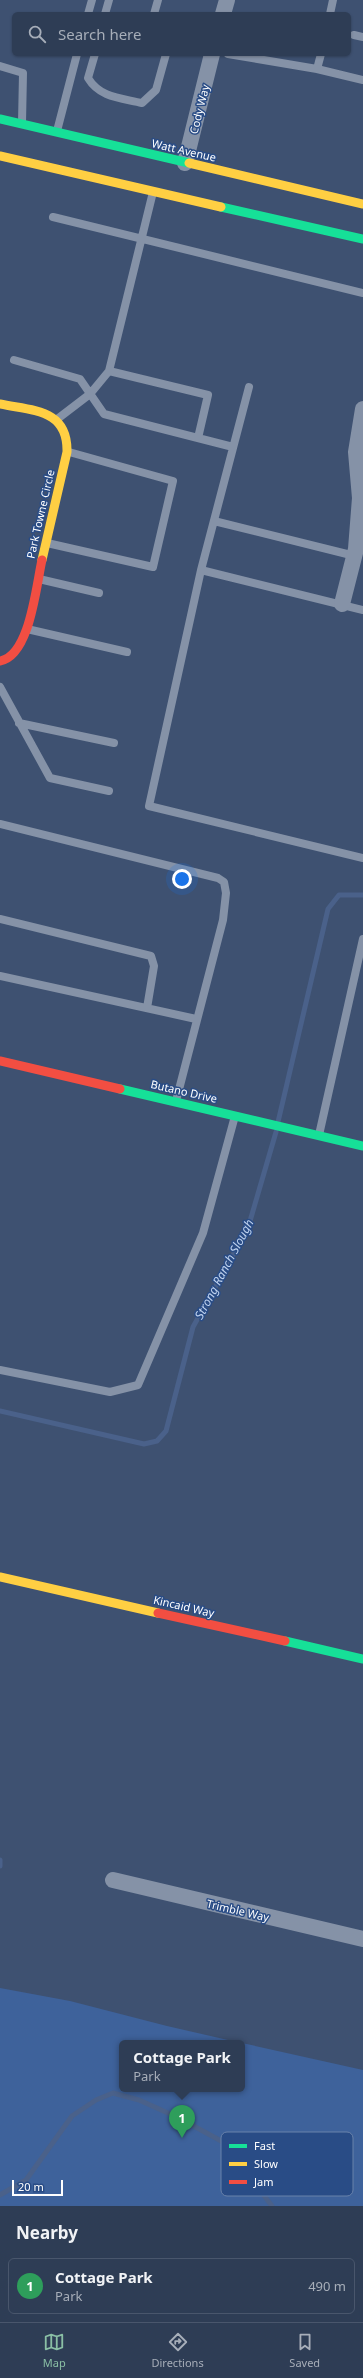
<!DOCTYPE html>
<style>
body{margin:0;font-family:"Noto Sans",sans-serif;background:#3a485f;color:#f1f3f6}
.scale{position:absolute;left:12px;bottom:10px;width:51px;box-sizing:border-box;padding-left:4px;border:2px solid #fff;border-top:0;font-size:11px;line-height:14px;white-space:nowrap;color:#fff;-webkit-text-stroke:3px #294c86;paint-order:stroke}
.you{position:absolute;left:182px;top:879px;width:14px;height:14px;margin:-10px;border:3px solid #fff;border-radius:50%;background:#1a73e8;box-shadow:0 0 0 6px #1a73e833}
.badge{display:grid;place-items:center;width:26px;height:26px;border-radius:50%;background:#8abfa5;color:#fff;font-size:13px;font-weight:700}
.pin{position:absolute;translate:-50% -33px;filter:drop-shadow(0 1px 2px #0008)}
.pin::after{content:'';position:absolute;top:21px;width:14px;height:12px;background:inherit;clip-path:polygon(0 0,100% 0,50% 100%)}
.popup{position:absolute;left:119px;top:2040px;width:126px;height:52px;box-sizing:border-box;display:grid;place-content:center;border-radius:6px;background:#2e3d55;filter:drop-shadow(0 1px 3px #0005);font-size:13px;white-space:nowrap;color:#a7aeb9}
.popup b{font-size:15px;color:#f1f3f6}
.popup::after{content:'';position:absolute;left:50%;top:100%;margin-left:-8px;border:8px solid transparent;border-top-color:#2e3d55}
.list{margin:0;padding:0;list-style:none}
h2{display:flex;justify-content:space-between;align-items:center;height:52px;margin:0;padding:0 16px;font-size:17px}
h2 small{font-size:13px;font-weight:400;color:#a7aeb9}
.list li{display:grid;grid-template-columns:26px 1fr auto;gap:12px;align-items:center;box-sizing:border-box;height:56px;margin:0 8px 8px;padding:0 8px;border:1px solid #49566c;border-radius:6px}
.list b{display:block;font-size:15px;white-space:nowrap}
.list p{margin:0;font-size:13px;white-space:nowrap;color:#a7aeb9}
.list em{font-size:13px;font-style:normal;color:#a7aeb9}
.icon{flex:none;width:22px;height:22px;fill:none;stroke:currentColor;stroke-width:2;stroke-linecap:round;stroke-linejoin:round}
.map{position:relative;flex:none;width:363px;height:2206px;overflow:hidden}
.search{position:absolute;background:#2e3d55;box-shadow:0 1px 3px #0004;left:12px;right:12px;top:12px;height:44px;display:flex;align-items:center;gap:10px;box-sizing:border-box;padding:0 14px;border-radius:6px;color:#a7aeb9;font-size:15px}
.sheet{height:116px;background:#2e3d55}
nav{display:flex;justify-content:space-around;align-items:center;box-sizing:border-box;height:56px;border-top:1px solid #49566c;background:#2e3d55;font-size:11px;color:#a7aeb9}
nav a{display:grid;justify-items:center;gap:2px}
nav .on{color:#8abfa5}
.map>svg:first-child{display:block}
</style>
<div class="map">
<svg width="363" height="2206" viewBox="0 0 363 2206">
<rect width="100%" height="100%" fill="#3e5171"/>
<path fill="#3e629b" d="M 0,1988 L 70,2001 L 167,2026 L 241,2043 L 122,2043 L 122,2089 L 242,2089 L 242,2043 L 363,2070 L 363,2206 L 0,2206 Z"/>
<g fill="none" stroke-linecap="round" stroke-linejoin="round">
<path stroke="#4a618a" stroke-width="5" d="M 278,1122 L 328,909 L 339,895 L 363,895
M 0,1411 L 144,1444 L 157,1441 L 166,1431 L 193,1327 L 248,1228 L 276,1132
M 0,1860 L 0,1866
M 0,2195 L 26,2180 L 72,2116 L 96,2100 L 113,2093 L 139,2100 L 179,2118 L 223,2142 L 272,2206"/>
<path stroke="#8592a7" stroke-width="8" d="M 88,14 L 92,0
M 105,14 L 109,0
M 154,14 L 158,0
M 330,14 L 333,0
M 354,35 L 363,37
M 95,54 L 88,78 C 100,98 121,98 142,103 L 156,90 L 166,54
M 228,54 L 317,69 L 363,80
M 0,66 L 23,73 L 22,123
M 317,69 L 321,54
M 57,131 L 77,54
M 53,217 L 363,293
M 14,360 L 80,379 L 104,414 L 233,447
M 109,371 L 208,395 L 198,438
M 249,387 L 201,570 L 149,806 L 363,858
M 56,420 L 90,394 L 109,371 L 153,192
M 214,521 L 355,556
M 47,543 L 153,567 L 173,481 L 69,452
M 201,570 L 363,610
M 39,579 L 99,593
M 27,629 L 127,652
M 0,687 L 50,778 L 109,791
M 19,723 L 114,743
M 0,824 L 218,878 L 224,882 L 226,893 L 223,920 L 176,1101
M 0,919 L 151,956 L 154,966 L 147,1008
M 0,976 L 196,1019
M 319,1135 L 363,939
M 0,1370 L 110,1392 L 138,1385 L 203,1233 L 235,1116"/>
<path stroke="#8592a7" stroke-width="16" d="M 223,14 L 227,0
M 185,163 L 212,54
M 342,604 L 356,549 L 360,498 L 356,452 L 363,409
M 113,1880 L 363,1939"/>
<path stroke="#16e098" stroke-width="9" d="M 0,119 L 189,163
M 221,207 L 363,239
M 120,1089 L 363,1146
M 285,1641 L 363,1659"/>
<path stroke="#ffcf43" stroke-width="9" d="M 0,156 L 221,207
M 189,163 L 363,204
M 0,404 C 33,411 68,409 67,452 L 42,560
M 0,1577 L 158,1613"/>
<path stroke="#f24e42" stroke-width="9" d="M 0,661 C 30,656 36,586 42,560
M 0,1061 L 120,1089
M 158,1613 L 285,1641"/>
</g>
<g text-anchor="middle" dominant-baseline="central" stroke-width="3" stroke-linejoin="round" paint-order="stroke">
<g font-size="11" fill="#fff" stroke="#294c86">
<text transform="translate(199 109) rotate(-76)">Cody Way</text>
<text transform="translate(184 150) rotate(13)">Watt Avenue</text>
<text transform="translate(40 514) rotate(-77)">Park Towne Circle</text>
<text transform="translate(184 1091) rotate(13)">Butano Drive</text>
<text transform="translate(184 1606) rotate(13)">Kincaid Way</text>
<text transform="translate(238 1910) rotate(13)">Trimble Way</text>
</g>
<g font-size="12" font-style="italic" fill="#c0d3ef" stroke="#294c86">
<text transform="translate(224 1269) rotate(-62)">Strong Ranch Slough</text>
</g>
</g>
<rect x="221" y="2132" width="132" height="64" rx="6" fill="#294c86" stroke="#6982aa" stroke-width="1"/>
<rect x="229" y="2144" width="18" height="4" fill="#16e098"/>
<rect x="229" y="2162" width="18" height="4" fill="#ffcf43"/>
<rect x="229" y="2180" width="18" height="4" fill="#f24e42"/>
<g font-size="11" fill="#fff">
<text x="254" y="2150">Fast</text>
<text x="254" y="2168">Slow</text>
<text x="254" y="2186">Jam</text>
</g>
</svg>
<div class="scale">20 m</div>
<div class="you"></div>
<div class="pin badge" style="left:182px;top:2138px;background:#2e9e5b">1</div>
<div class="popup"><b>Cottage Park</b>Park</div>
<div class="search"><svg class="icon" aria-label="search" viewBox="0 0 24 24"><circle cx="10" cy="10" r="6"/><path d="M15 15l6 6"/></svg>Search here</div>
</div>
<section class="sheet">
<h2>Nearby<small></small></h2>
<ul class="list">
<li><span class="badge" style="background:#2e9e5b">1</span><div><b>Cottage Park</b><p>Park</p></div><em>490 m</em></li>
</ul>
</section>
<nav>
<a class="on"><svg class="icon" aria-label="map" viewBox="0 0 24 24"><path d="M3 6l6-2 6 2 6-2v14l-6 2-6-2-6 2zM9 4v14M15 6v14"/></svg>Map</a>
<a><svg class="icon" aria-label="directions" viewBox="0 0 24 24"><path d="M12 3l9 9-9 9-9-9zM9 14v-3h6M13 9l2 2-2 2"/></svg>Directions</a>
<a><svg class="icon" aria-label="saved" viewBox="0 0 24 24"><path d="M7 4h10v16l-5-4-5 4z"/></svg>Saved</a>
</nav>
